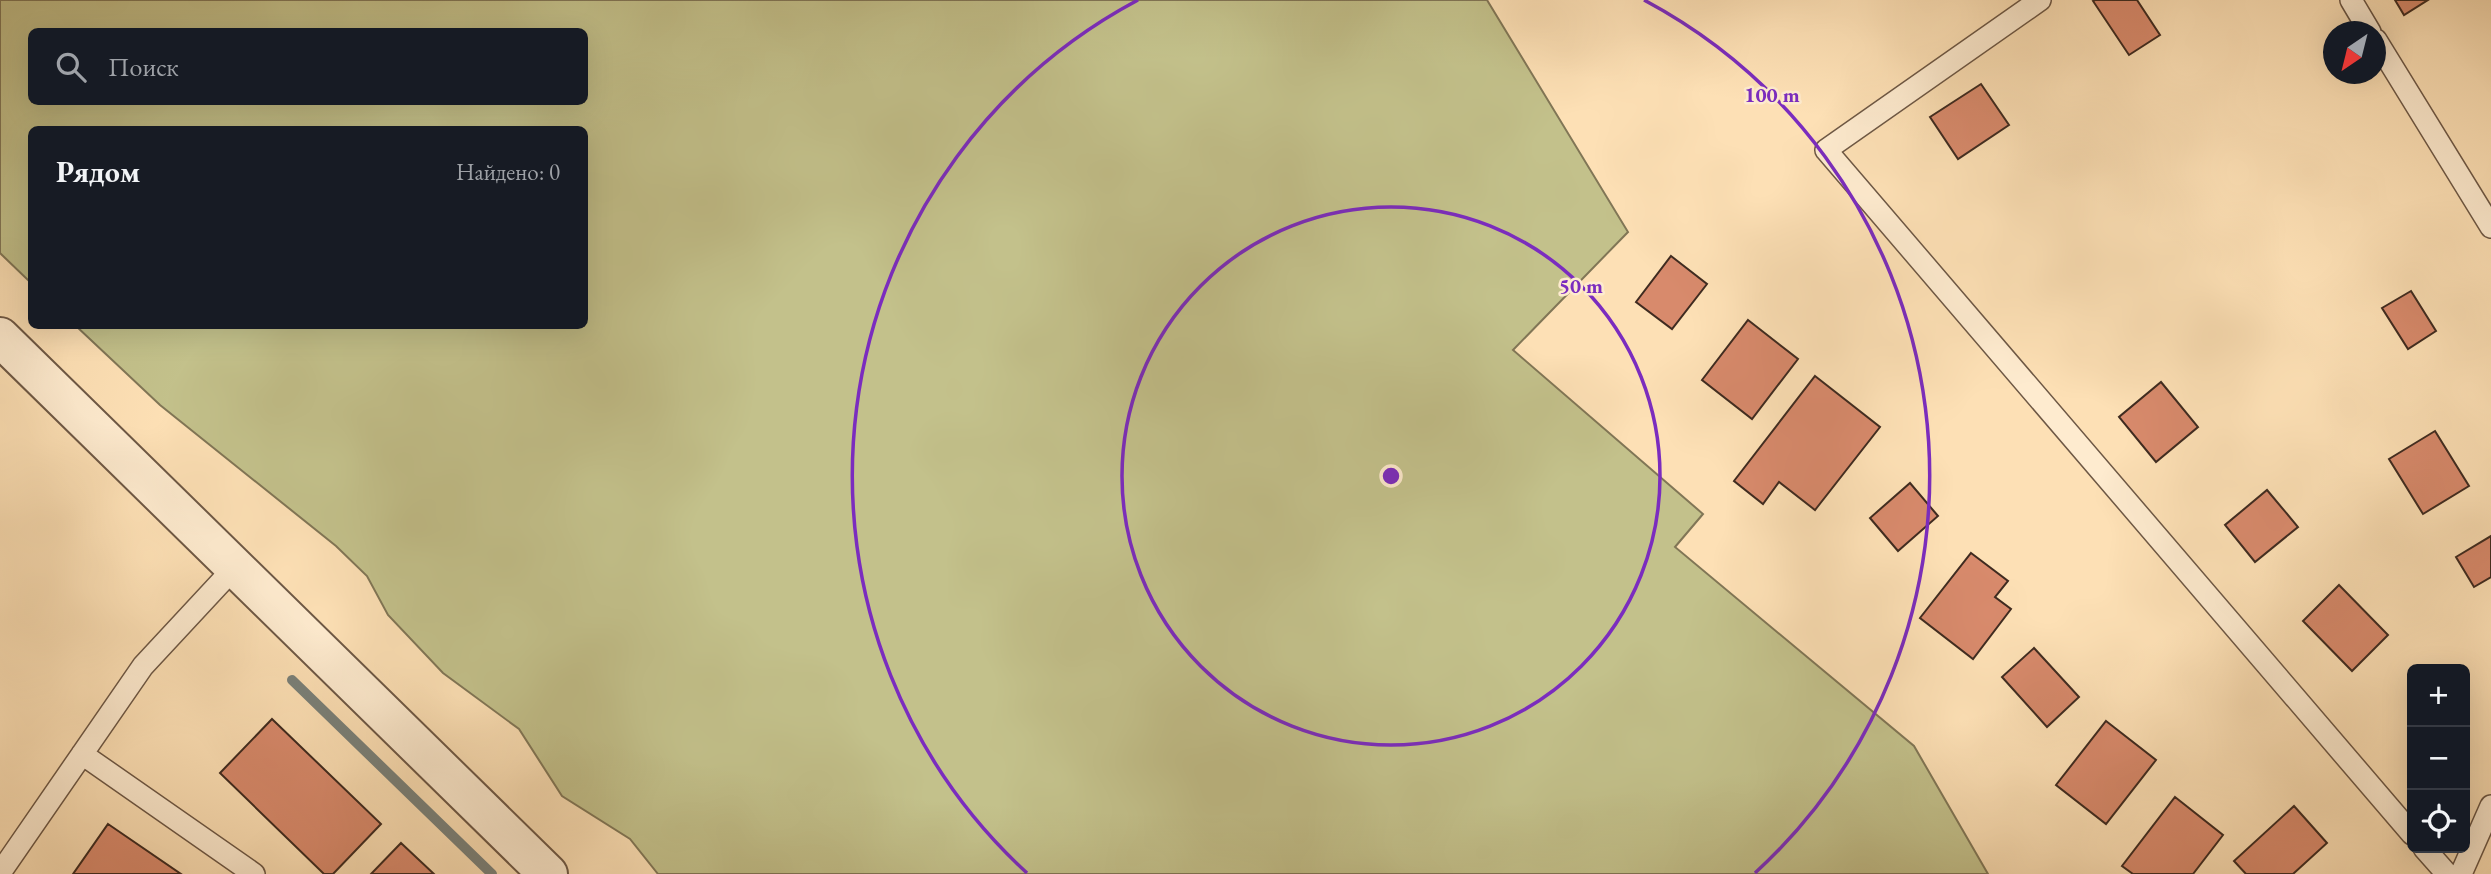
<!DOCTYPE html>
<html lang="ru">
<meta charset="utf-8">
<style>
body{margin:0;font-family:"EB Garamond",serif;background:#242831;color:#f1f3f6}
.controls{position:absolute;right:21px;bottom:21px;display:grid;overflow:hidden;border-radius:10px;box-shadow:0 7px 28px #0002}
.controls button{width:63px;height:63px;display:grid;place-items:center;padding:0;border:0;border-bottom:2px solid #363941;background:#171b24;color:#f1f3f6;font:35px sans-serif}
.compass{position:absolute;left:2323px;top:21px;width:63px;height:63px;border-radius:50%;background:#171b24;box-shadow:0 7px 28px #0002;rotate:215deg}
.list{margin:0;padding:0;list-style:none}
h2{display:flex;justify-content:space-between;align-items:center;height:91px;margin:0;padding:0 28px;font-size:30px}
h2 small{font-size:23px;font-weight:400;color:#9ea1a6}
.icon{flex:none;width:38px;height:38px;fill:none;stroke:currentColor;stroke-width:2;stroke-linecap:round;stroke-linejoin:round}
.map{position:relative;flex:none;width:2491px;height:874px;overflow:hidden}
.search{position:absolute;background:#171b24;box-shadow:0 7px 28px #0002;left:28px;top:28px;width:560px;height:77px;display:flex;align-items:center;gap:18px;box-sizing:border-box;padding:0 24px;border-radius:10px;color:#9ea1a6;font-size:26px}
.panel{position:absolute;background:#171b24;box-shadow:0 7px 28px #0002;left:28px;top:126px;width:560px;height:203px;border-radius:10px}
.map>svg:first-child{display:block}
</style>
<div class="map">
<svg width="2491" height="874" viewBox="0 0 2491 874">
<rect width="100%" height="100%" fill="#fde0b5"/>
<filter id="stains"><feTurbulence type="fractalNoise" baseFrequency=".00286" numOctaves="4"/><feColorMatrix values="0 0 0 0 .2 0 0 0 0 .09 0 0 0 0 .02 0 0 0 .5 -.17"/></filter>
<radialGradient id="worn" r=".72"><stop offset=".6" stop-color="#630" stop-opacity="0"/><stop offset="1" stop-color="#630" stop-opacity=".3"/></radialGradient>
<path fill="#c3c18b" stroke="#817656" stroke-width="2" fill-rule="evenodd" d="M 0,0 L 1487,0 L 1628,232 L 1513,350 L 1703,514 L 1675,547 L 1914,746 L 1988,874 L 658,874 L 630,839 L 562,796 L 519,729 L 443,673 L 388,615 L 367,576 L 336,546 L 160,405 L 76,326 L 584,326 L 584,130 L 32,130 L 31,283 L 0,253 ZM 32,32 L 584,32 L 584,102 L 32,102 Z"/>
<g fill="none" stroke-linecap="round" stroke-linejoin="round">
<path stroke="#7a817a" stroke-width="10" d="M 292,680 L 492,874"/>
</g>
<path fill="#d88a6c" stroke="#3f2b20" stroke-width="2" d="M 2095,0 L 2137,0 L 2160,35 L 2129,55 L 2093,1 Z
M 2395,0 L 2428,0 L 2404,15 Z
M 1981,84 L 2009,125 L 1958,159 L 1930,117 Z
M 1671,256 L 1707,284 L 1672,329 L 1636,302 Z
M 2411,291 L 2436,331 L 2408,349 L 2382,308 Z
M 1748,320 L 1798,359 L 1752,419 L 1702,380 Z
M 1815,376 L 1880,427 L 1815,510 L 1779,482 L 1763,504 L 1734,481 Z
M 2161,382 L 2198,427 L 2156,462 L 2119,417 Z
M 2435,431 L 2469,486 L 2423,514 L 2389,459 Z
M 1910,483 L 1938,516 L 1898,551 L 1870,518 Z
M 2267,490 L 2298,527 L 2255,562 L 2225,525 Z
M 2491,536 L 2491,577 L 2474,587 L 2456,557 Z
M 1971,553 L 2008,581 L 1995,597 L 2011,609 L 1973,659 L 1920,618 Z
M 2339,585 L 2388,635 L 2352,671 L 2303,621 Z
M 2034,648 L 2079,697 L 2047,727 L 2002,677 Z
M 272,719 L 381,824 L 333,874 L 324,874 L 220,773 Z
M 2106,721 L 2156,760 L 2106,824 L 2056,785 Z
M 2175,797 L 2223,835 L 2193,874 L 2133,874 L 2122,866 Z
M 2294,806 L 2327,843 L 2293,874 L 2246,874 L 2234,861 Z
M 108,824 L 181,874 L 73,874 Z
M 401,843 L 434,874 L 371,874 Z"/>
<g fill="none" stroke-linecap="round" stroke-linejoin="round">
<g stroke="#6e5845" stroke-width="24">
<path id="service" d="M 2040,0 L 1826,150 L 2412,834
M 2351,0 L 2370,32
M 2376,40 L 2491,227
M 82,754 L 254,874
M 2424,848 L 2447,874
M 0,873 L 143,666 L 235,567
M 2461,874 L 2491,806"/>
</g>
<g stroke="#6e5845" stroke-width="42">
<path id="tertiary" d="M 0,337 L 548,874"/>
</g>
<use href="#service" stroke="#feebcf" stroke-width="21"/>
<use href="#tertiary" stroke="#feebcf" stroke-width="38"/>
</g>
<g fill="none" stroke="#7b2cbf" stroke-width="3.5">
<circle cx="1391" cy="476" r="269"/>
<path d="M1027 873A539 539 0 0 1 1138 0M1644 0A539 539 0 0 1 1755 873"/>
</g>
<circle cx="1391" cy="476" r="10" fill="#7b2cbf" stroke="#feebcf" stroke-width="3.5"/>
<g font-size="21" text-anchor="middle" font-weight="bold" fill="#7b2cbf" stroke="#feebcf" stroke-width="5" stroke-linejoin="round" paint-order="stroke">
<text x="1772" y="102">100 m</text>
<text x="1581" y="293">50 m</text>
</g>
<rect width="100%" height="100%" filter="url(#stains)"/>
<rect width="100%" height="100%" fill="url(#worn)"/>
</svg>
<div class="controls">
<button>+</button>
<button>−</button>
<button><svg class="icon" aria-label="locate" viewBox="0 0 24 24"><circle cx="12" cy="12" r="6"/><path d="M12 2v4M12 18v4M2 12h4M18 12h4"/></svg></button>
</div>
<svg class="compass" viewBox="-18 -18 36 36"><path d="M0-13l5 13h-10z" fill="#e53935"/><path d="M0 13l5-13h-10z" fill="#9ea1a6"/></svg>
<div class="search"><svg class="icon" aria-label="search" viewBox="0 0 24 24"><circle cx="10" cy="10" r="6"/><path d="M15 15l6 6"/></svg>Поиск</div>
<section class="panel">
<h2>Рядом<small>Найдено: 0</small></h2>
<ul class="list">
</ul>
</section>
</div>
